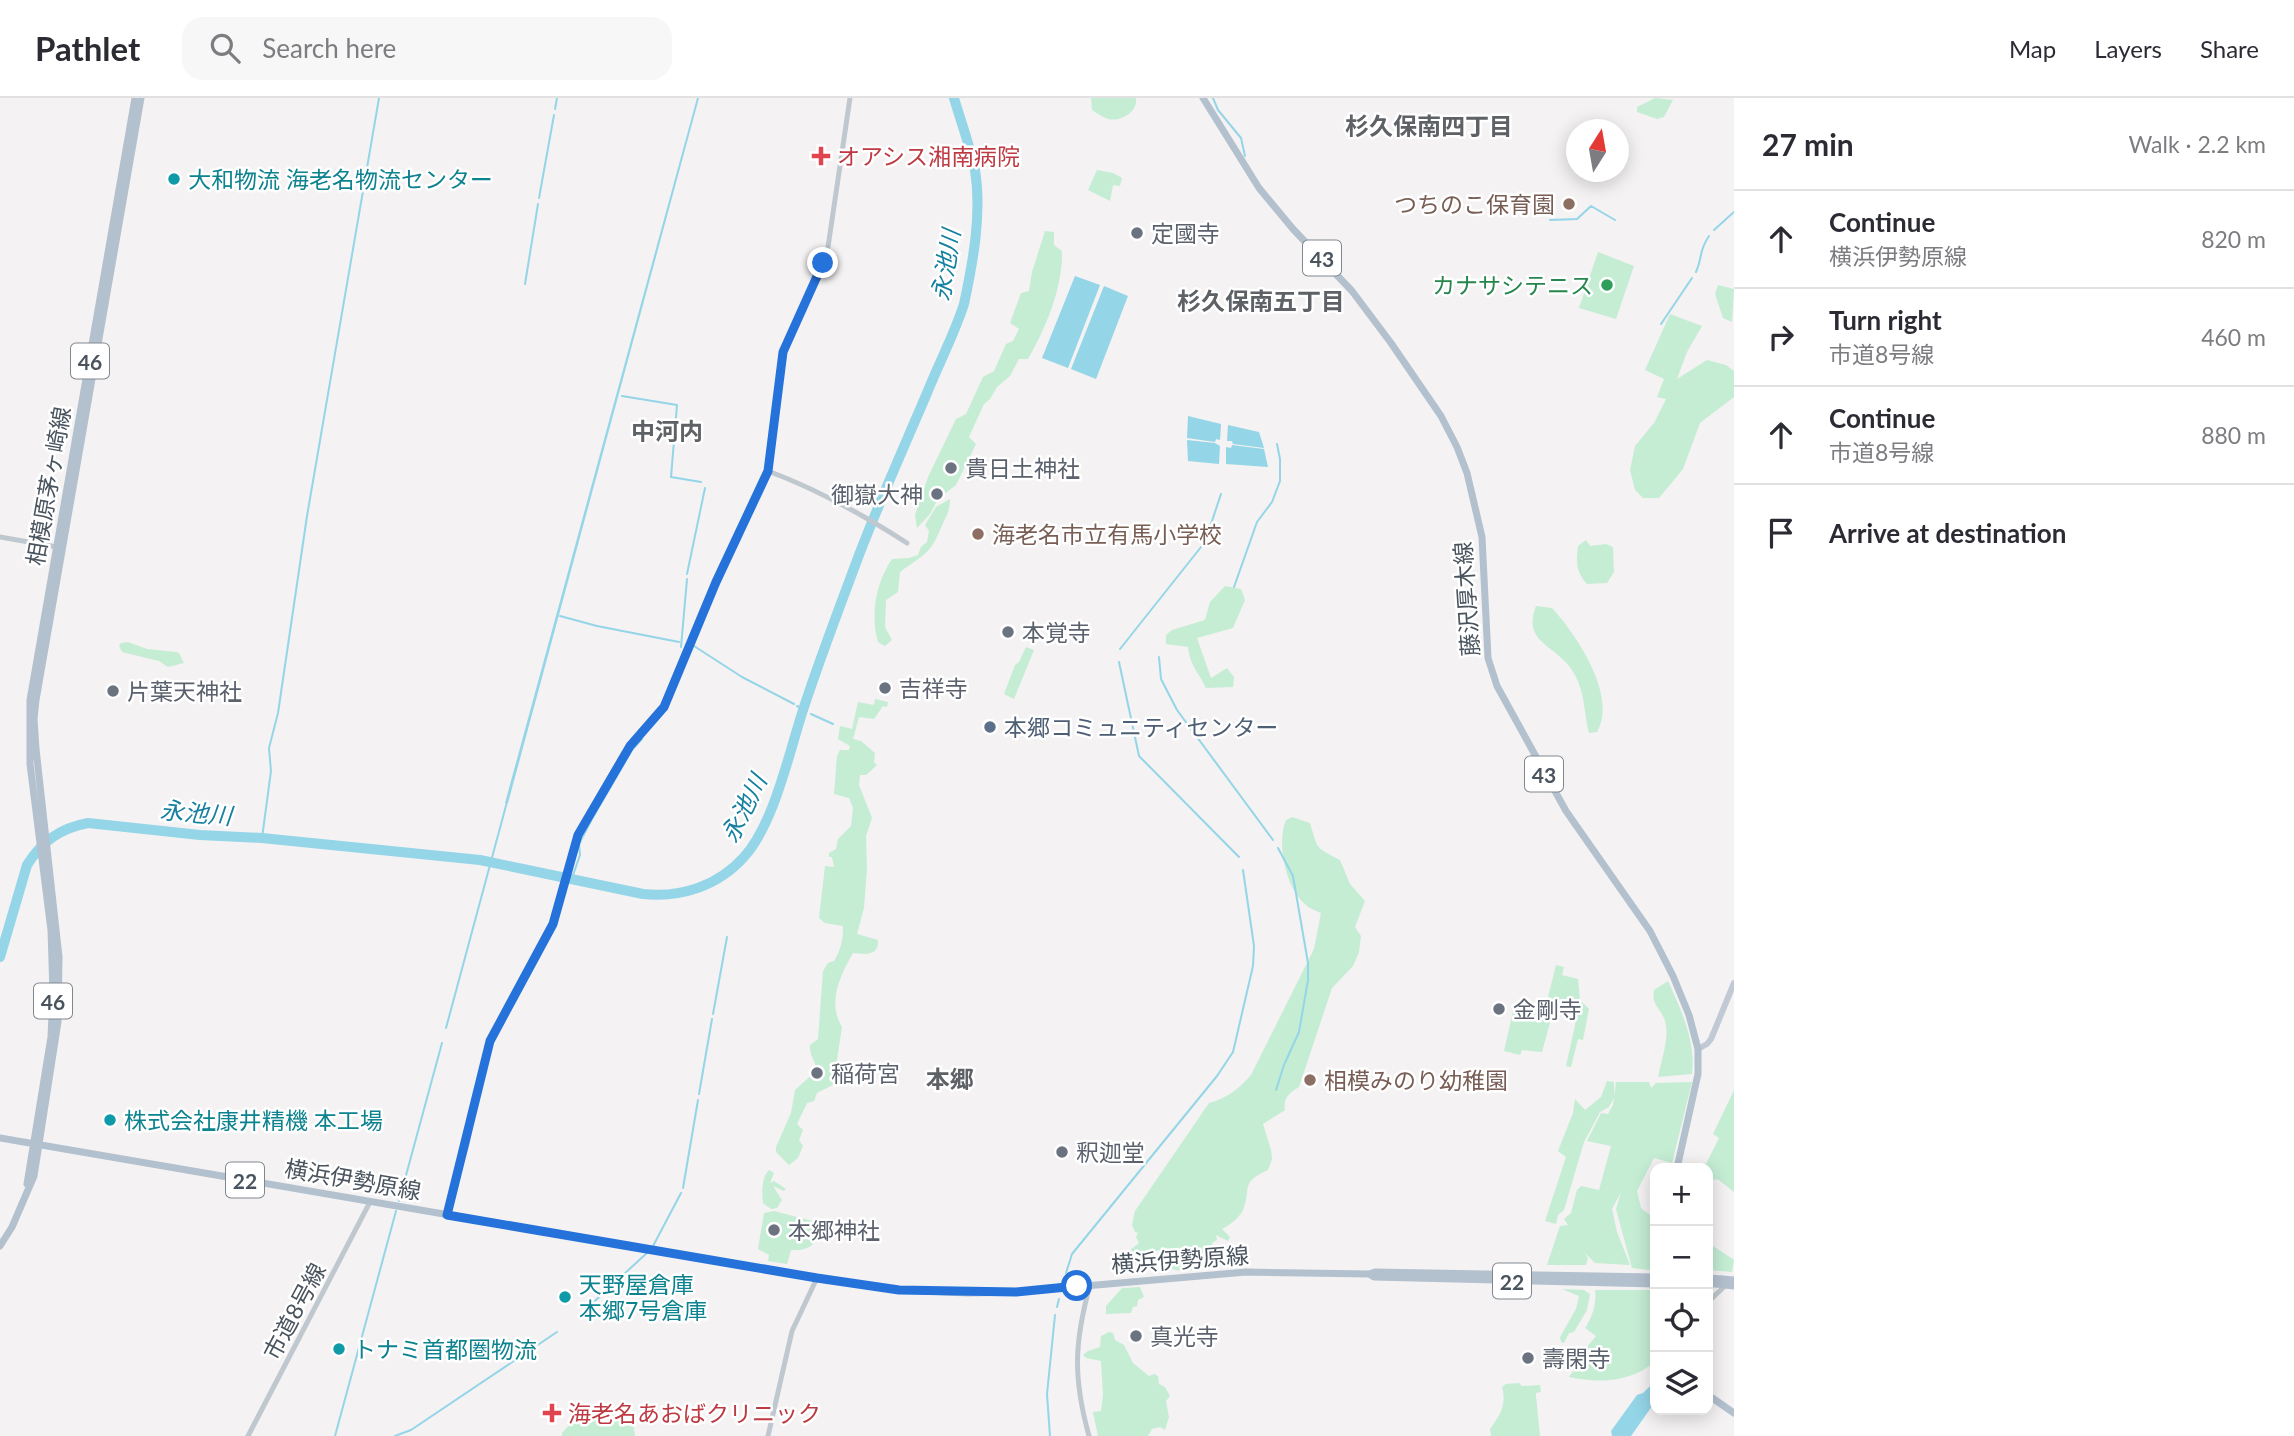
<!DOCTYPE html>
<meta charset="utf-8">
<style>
body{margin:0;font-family:Lato,"Noto Sans JP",sans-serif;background:#f7f7f7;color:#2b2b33}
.controls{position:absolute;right:21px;bottom:21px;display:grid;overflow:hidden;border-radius:14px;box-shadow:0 4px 18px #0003}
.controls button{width:63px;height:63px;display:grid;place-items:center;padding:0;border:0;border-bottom:2px solid #e1e1e2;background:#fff;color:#2b2b33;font:35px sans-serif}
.compass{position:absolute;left:1566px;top:21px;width:63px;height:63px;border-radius:50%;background:#fff;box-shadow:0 4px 18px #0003;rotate:11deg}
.stop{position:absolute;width:21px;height:21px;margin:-16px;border:5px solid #2572db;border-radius:50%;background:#fff}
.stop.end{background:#2572db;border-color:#fff;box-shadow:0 2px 7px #0008}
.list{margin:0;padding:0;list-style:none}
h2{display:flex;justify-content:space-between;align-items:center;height:91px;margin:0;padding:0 28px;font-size:30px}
h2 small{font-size:23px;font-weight:400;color:#7c7c81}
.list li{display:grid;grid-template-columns:46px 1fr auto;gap:21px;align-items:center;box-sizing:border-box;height:98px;padding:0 28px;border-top:2px solid #e1e1e2}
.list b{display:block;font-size:26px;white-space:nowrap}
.list p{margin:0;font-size:23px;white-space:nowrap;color:#7c7c81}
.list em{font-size:23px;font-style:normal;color:#7c7c81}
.icon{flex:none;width:38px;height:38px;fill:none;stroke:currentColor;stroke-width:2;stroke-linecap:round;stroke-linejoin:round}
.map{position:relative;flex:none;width:1734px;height:1338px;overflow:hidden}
header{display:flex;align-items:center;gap:42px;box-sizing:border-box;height:98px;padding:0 35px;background:#fff;border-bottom:2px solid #e1e1e2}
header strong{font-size:33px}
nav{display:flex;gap:38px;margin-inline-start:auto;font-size:24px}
.search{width:490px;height:63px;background:#f7f7f7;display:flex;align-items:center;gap:18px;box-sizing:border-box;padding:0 24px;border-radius:21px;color:#7c7c81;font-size:26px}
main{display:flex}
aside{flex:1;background:#fff}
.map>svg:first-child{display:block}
</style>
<header>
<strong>Pathlet</strong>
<div class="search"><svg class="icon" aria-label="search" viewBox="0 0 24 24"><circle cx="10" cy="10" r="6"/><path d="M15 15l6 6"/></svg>Search here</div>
<nav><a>Map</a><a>Layers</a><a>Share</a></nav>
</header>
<main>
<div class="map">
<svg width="1734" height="1338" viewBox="0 0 1734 1338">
<rect width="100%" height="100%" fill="#f4f2f2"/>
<path fill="#c4edd4" d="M 1091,0 L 1136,0 C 1138,14 1121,24 1108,21 C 1102,19 1097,15 1092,12 Z
M 1655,0 L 1673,2 L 1664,19 L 1657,21 L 1637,14 L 1637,9 Z
M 1097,72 L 1113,75 L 1122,80 L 1120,88 L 1113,87 L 1110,103 L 1088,92 Z
M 1045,133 L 1054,134 L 1054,147 L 1062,153 C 1063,189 1046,230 1028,261 L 1019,261 L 1010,278 L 997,289 L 990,301 L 984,306 L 969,339 L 976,346 L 956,387 L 938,401 L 930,416 L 917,430 L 915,417 L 928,379 L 956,321 L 966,316 L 983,279 L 994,273 L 1006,246 L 1013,243 L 1019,231 L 1010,225 L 1021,195 L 1029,193 L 1032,174 Z
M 1598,154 L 1634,168 L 1616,221 L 1579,210 Z
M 1718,187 L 1734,191 L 1732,224 L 1723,220 L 1715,196 Z
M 1670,216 L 1702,228 L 1687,254 L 1677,281 L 1707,262 L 1726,267 L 1734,273 L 1734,299 L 1700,325 L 1683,371 L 1659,400 L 1643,400 L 1635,392 L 1630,372 L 1635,348 L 1654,325 L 1666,301 L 1657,299 L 1664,281 L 1645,272 Z
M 950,401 C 950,410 948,415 944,423 C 930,456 929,453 900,474 L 898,494 L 886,502 L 885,529 L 892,542 L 885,548 L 878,544 C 870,517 876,484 892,461 L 909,460 L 918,457 L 921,449 L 927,444 L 929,433 L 925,427 L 936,409 Z
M 1586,442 L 1590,448 L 1606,446 L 1613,449 L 1614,474 L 1607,485 L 1587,486 C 1576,474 1576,464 1578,448 Z
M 1225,488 L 1241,491 L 1245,502 L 1233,530 L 1197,540 L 1211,580 L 1227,570 L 1234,579 L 1233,589 L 1206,590 C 1198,573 1190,568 1188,549 L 1166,546 L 1166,537 L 1172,532 L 1205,522 L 1210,504 Z
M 1536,508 L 1552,510 C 1576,536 1618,598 1597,634 L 1589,635 C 1584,616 1585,595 1575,577 C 1559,546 1521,547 1536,508 Z
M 128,544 L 147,551 L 176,554 L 179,555 L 184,565 L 168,569 L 159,563 L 122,554 L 119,548 L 121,545 Z
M 1026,549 L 1034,552 L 1014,601 L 1004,596 L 1015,567 L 1019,564 Z
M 875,601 L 888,604 L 887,609 L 883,608 L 874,621 L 859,619 L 853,641 L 861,643 L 875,655 L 874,664 L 877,667 L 866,677 L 860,677 L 859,687 L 872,720 L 866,738 L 867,771 L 864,810 L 857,836 L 878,842 C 879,859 864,856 853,855 C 840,878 827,904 842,929 L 836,968 L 840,978 L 835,986 L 817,995 L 814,1003 L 807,1005 L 797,1026 L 803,1032 L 799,1042 L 803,1048 L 798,1060 L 789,1067 L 776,1054 L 776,1049 L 791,1015 L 795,992 L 816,973 C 817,963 809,959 810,947 L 818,941 L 823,873 L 828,865 L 834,863 C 841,852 843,841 843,828 L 825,825 L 819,820 L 825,768 L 834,769 L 832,759 L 829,759 L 829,755 L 836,751 L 838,741 L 851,728 L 853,710 L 849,700 L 834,696 L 837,658 L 840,652 L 849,652 L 850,648 L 838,641 L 840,628 L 852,631 L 858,604 L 874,607 Z
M 1292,719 L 1310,725 C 1318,752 1315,749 1340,762 L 1350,786 L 1365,803 L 1355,829 L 1361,838 L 1359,854 L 1353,868 L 1332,890 L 1299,989 C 1289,995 1283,1000 1285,1012 L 1263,1026 L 1271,1052 L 1272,1061 L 1268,1072 C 1239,1085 1252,1090 1243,1112 C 1239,1120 1230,1127 1222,1131 L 1230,1139 L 1228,1143 L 1216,1137 L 1217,1142 L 1212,1145 L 1211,1154 L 1206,1159 C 1205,1174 1184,1174 1172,1171 L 1171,1165 L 1182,1159 L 1176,1159 L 1172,1150 L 1167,1153 L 1158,1152 L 1150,1158 L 1142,1152 L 1140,1155 L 1123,1158 L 1139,1145 L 1136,1139 L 1138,1135 L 1135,1134 L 1132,1127 L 1135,1113 L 1209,1005 C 1227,1000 1239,991 1251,977 L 1314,851 L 1321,815 C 1317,813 1310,811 1306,807 C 1286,791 1276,746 1286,722 Z
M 1556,867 L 1564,869 L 1562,877 L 1578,881 L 1580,902 L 1589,911 L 1583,942 L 1578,941 L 1571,969 L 1566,968 L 1577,918 L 1553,913 L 1542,954 L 1522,952 L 1520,957 L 1504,953 L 1515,905 L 1545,911 Z
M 1668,883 C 1681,912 1696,943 1692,976 L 1658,979 C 1661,963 1670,939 1665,923 C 1662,911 1651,908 1654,892 Z
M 1607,983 L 1614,984 L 1614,999 L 1616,984 L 1649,984 L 1651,990 L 1656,985 L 1692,984 L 1672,1065 L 1654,1060 L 1637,1093 L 1641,1110 L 1655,1121 L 1655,1169 L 1649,1172 L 1632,1170 L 1616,1111 L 1621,1094 L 1612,1111 L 1617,1134 L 1630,1167 L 1595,1165 L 1584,1154 L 1588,1160 L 1586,1167 L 1547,1167 L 1560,1128 L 1568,1127 L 1564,1121 L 1571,1115 L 1577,1092 L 1581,1088 L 1599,1092 L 1611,1048 L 1587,1043 L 1601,1015 L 1608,1016 L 1613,1007 L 1614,1000 L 1609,1009 L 1600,1014 L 1584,1044 L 1564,1112 L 1558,1117 L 1556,1126 L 1545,1123 L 1566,1059 L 1558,1053 L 1573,1015 L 1575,1001 L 1585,1012 L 1601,999 Z
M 1734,992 L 1734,1094 L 1719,1082 L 1715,1081 L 1708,1089 L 1708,1070 L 1704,1070 L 1719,1040 L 1713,1036 Z
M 769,1072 L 774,1075 L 770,1085 L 774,1083 L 786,1091 L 784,1093 L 773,1088 L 782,1102 L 777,1110 L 771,1111 L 763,1105 C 762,1095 761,1080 769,1072 Z
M 774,1113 L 816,1124 L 819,1128 C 818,1147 809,1153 791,1152 L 787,1166 L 768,1163 L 769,1157 L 758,1151 L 764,1115 Z
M 1713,1148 L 1734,1162 L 1732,1174 L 1708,1172 L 1708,1155 Z
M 1140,1189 L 1144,1199 L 1138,1202 L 1137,1208 L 1133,1209 L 1131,1215 L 1106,1216 L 1106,1208 L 1122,1190 Z
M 1562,1191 L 1584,1192 L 1590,1196 L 1587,1212 L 1574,1234 L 1569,1235 L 1564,1245 L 1561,1244 L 1560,1239 L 1576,1211 L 1579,1198 Z
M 1595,1192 L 1655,1192 L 1655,1263 C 1632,1285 1598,1285 1569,1279 L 1584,1258 L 1582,1255 L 1596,1238 L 1585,1230 C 1592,1220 1597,1205 1595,1192 Z
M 1109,1234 L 1113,1235 L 1115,1242 L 1124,1247 L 1133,1265 L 1149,1278 L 1154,1276 L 1158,1278 L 1159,1286 L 1165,1289 L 1170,1298 L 1166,1303 L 1169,1319 L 1165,1332 L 1160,1329 L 1152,1331 L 1148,1338 L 1098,1338 L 1093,1314 L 1101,1313 L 1103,1297 L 1101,1263 L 1086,1260 L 1083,1257 L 1088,1253 L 1100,1249 L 1101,1238 Z
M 1519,1285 L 1522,1288 L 1540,1287 L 1541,1294 L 1536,1295 L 1536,1298 L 1540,1338 L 1491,1338 L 1490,1331 C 1500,1317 1507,1307 1502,1289 L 1506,1286 Z
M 594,1310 L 633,1325 L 635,1338 L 562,1338 L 562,1335 L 581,1314 Z"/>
<path fill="#94d5e8" d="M 697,0 L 699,0 L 508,705 L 505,705 Z
M 1075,178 L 1100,187 L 1068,270 L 1042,260 Z
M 1104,188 L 1128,198 L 1096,281 L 1071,271 Z
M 1188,318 L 1221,326 L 1220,342 L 1216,341 L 1215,344 L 1187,340 Z
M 1228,327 L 1259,334 L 1264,350 L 1233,346 L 1232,343 L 1227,343 Z
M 1187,342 L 1215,345 L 1220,348 L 1219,366 L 1188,363 Z
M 1232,347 L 1264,351 L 1268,369 L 1226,366 L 1226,349 L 1231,350 Z
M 1655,1283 L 1655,1304 L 1631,1338 L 1612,1338 L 1611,1333 L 1637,1297 L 1643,1295 Z"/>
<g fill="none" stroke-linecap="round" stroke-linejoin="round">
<path stroke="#94d5e8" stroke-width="2" d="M 1213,0 L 1218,12 L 1241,40 L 1245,58
M 555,11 L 557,0
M 539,100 L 554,17
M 1550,122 L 1577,121 L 1591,108 L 1615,122
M 1714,132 L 1734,114
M 1696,174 C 1703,159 1698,154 1709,138
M 525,186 L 538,106
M 1661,226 L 1692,180
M 622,298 L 677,307 L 671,379 L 701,384
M 687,476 L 705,390
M 1234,489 L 1257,424 L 1272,404 L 1280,383 L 1280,361 L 1277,346
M 560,518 L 597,528 L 679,544
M 694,548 L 742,579 L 794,606
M 681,549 L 687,481
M 1120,551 L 1205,444 L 1221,396
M 1159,559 L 1161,581 L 1177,612 L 1273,742
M 1119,564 L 1139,658 L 1239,759
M 797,608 L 807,613
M 811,616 L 833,626
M 262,740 L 271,673 L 269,650 L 278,615 L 307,418 L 379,0
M 572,780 L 580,757 L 579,746 L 592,721 L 632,652 L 642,641
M 713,916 L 727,839
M 446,930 L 507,704
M 1276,992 L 1284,967 L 1299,934 L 1308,882 L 1308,865 L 1293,778 L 1278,750
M 699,996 L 712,921
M 683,1090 L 698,1002
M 399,1103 L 442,945
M 652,1150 L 681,1095
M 1066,1175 L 1072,1156 L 1217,978 L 1233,954 L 1253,868 L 1254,848 L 1243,772
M 1057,1209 L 1059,1201
M 585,1212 L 648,1154
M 335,1338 L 396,1113
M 395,1338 L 411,1332 L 557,1234
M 1050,1338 L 1047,1296 L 1055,1217"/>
<path stroke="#94d5e8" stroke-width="10" d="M 0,859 L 27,767 C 42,743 61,730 88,725 L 200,737 L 262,740 L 480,762 L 643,796 C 681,800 718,788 744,759 C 774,726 789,655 803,612 C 820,560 840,508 859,457 C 880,402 904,349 927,295 C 939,265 954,237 964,206 C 973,164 982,116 975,72 C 970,48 961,24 954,0"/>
<path stroke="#c0c8cf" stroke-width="5" d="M 768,373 C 819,392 862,416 907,445
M 0,439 L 57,449
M 447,1117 L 467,1046 L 486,955 L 504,915 L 523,885 L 553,826 L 578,737 L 630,648 L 664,609 L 716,484 L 768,373 L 783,254 L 821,170 L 828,149 L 850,0
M 1708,1204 L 1727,1186
M 248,1338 L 370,1104
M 768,1338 L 792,1233 L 817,1180
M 1089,1338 C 1073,1280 1074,1245 1090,1187"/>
<path stroke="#c1c9d4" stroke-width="6" d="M 1698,951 L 1707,946 L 1711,941 L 1734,885"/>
<path stroke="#b3c0ce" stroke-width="7" d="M 1203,0 L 1259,90 L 1293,131 L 1352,193 L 1391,245 L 1441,318 L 1457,349 L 1467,375 L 1482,439 L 1488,560 L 1497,588 L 1566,713 L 1650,833 L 1673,878 L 1689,917 L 1698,951 L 1698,976 L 1677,1070
M 0,1040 L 817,1180 L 899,1192 L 968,1195 L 1015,1194 L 1246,1174 L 1369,1176 L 1375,1174 L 1655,1179
M 27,1086 L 51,939 L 53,895 L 51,832 L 30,666 L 30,602 L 135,0
M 0,1148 L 12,1129 L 34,1078 L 58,924 L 59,859 L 36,651 L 34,621 L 36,602 L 141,0
M 1369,1176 L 1374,1179 L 1655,1186
M 1708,1180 L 1722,1181
M 1708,1186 L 1717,1186
M 1708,1297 L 1734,1315"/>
<path stroke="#b3c0ce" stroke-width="7" d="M 1722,1181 L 1734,1182
M 1717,1186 L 1734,1188"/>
</g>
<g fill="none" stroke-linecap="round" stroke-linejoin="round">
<path stroke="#2572db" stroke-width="9" d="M 823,165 L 783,254 L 768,373 L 716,484 L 664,609 L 630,648 L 578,737 L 553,826 L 490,943 L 447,1117 L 817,1180 L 899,1192 L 1016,1194 L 1077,1188"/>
</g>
<g fill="#e0444e" stroke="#fff" stroke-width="2.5">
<path d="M817.5 47.5h7v7h7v7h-7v7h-7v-7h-7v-7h7z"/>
<path d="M548.5 1304.5h7v7h7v7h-7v7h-7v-7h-7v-7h7z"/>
</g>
<g fill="#0f9aa8" stroke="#fff" stroke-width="2.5">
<circle cx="174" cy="81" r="7"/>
<circle cx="110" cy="1022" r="7"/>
<circle cx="565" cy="1199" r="7"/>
<circle cx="339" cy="1251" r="7"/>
</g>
<g fill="#8d6e63" stroke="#fff" stroke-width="2.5">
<circle cx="1569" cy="106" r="7"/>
<circle cx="978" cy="436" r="7"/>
<circle cx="1310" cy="982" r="7"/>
</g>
<g fill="#6b7280" stroke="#fff" stroke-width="2.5">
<circle cx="1137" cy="135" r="7"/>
<circle cx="951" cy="370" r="7"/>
<circle cx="937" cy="396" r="7"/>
<circle cx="1008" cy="534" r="7"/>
<circle cx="885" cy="590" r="7"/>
<circle cx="113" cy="593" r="7"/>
<circle cx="1499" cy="911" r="7"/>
<circle cx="817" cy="975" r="7"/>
<circle cx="1062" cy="1054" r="7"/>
<circle cx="774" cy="1132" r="7"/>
<circle cx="1136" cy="1238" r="7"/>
<circle cx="1528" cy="1260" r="7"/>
</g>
<circle fill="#2e9e5b" stroke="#fff" stroke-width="2.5" cx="1607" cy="187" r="7"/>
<circle fill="#5c6f8a" stroke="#fff" stroke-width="2.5" cx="990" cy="629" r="7"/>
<g text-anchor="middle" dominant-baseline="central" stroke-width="5" stroke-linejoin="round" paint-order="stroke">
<g fill="#fff" stroke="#80878e" stroke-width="2">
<rect x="1303" y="142.5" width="38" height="35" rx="5"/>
<rect x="71" y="245.5" width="38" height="35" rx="5"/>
<rect x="1525" y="658.5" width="38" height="35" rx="5"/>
<rect x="34" y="885.5" width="38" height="35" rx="5"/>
<rect x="226" y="1064.5" width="38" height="35" rx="5"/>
<rect x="1493" y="1165.5" width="38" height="35" rx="5"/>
</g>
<g font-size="21" font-weight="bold" fill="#4a545e">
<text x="1322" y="160">43</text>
<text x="90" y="263">46</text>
<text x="1544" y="676">43</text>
<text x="53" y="903">46</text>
<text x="245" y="1082">22</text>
<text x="1512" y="1183">22</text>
</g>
<g font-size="23" fill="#be3a42" stroke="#fff" text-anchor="start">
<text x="837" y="58">オアシス湘南病院</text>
<text x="568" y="1315">海老名あおばクリニック</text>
</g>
<g font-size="23" fill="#0d838f" stroke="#fff" text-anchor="start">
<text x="188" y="81">大和物流 海老名物流センター</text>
<text x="124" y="1022">株式会社康井精機 本工場</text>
<text x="579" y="1186">天野屋倉庫<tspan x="579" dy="26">本郷7号倉庫</tspan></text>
<text x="353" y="1251">トナミ首都圏物流</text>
</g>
<g font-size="23" fill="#785e54" stroke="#fff" text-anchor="start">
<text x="1555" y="106" text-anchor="end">つちのこ保育園</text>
<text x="992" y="436">海老名市立有馬小学校</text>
<text x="1324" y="982">相模みのり幼稚園</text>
</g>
<g font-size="23" fill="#5b616d" stroke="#fff" text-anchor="start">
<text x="1151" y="135">定國寺</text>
<text x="965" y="370">貴日土神社</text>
<text x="923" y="396" text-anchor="end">御嶽大神</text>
<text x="1022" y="534">本覚寺</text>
<text x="899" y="590">吉祥寺</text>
<text x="127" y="593">片葉天神社</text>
<text x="1513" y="911">金剛寺</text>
<text x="831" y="975">稲荷宮</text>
<text x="1076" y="1054">釈迦堂</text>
<text x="788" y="1132">本郷神社</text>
<text x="1150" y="1238">真光寺</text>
<text x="1542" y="1260">壽閑寺</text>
</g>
<g font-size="23" fill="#27864d" stroke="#fff" text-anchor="end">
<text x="1593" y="187">カナサシテニス</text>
</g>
<g font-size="23" fill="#4a545e" stroke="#fff">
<text transform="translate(48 388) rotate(-80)">相模原茅ヶ崎線</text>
<text transform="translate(1466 501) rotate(-94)">藤沢厚木線</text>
<text transform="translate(353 1081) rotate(10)">横浜伊勢原線</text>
<text transform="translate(1180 1161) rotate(-4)">横浜伊勢原線</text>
<text transform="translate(294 1213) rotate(-62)">市道8号線</text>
</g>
<g font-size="23" fill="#4e5e75" stroke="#fff" text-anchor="start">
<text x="1004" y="629">本郷コミュニティセンター</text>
</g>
<g font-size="24" font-weight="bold" fill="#5e6266" stroke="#fff">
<text x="1429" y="27">杉久保南四丁目</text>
<text x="1261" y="202">杉久保南五丁目</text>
<text x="667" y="332">中河内</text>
<text x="950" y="980">本郷</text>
</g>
<g font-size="24" font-style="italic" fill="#15809f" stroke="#fff">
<text transform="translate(945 167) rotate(-81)">永池川</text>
<text transform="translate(743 710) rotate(-64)">永池川</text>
<text transform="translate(196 714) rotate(5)">永池川</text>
</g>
</g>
</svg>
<div class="controls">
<button>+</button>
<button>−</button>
<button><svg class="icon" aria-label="locate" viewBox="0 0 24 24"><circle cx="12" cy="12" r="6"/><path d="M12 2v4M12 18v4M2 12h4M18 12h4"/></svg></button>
<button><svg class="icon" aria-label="layers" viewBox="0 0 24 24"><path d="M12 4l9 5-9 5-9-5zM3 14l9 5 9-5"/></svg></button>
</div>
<svg class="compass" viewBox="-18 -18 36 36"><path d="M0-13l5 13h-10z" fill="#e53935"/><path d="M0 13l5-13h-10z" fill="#7c7c81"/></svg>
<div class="stop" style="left:1077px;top:1188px"></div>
<div class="stop end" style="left:823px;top:165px"></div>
</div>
<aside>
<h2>27 min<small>Walk · 2.2 km</small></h2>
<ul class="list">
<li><svg class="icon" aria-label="ahead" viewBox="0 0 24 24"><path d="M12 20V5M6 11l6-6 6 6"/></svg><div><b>Continue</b><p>横浜伊勢原線</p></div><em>820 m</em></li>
<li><svg class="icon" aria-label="right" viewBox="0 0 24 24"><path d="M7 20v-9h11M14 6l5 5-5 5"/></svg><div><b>Turn right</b><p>市道8号線</p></div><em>460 m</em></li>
<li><svg class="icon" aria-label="ahead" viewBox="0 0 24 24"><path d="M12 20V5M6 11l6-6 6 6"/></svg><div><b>Continue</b><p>市道8号線</p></div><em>880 m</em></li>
<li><svg class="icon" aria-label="arrive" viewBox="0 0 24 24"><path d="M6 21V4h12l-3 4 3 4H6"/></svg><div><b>Arrive at destination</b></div></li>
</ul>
</aside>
</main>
